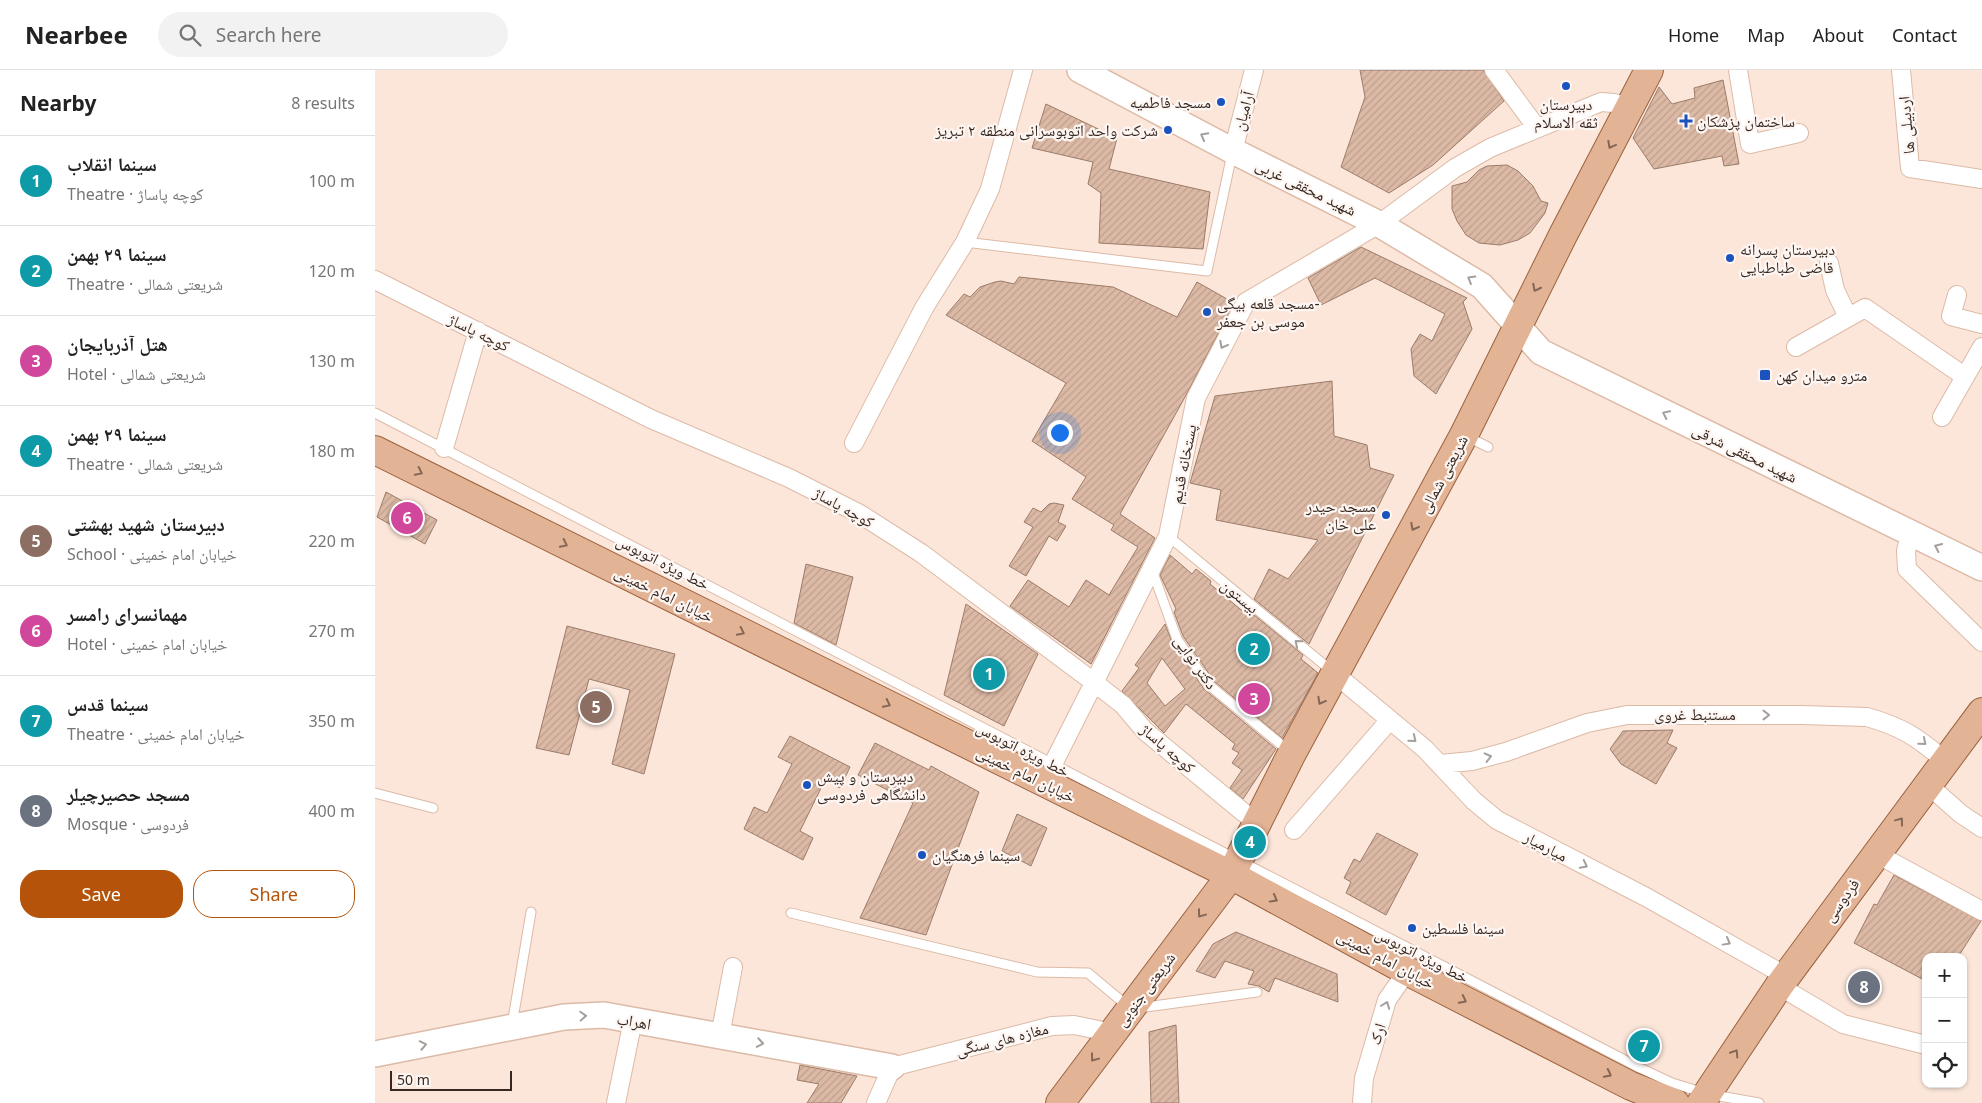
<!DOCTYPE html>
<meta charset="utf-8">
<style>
body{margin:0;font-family:"Noto Sans","Noto Naskh Arabic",sans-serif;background:#f2f2f2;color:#222}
.controls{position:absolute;right:15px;bottom:15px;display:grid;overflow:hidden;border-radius:10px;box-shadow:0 1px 4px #0004}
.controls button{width:45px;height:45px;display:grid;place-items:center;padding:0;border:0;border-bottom:1px solid #e0e0e0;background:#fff;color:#222;font:25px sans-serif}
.scale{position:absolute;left:15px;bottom:12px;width:122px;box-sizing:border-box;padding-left:5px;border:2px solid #372922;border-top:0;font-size:14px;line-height:18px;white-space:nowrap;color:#372922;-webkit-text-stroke:4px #fef6f2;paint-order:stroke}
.you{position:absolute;left:684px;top:362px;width:18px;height:18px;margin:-12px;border:4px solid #fff;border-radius:50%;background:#1a73e8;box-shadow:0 0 0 8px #1a73e833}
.badge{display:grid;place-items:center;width:32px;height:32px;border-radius:50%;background:#b45309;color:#fff;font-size:16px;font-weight:700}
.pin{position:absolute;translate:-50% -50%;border:2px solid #fff;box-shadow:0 1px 5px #0006}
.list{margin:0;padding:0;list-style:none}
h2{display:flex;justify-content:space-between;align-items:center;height:65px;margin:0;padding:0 20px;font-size:21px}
h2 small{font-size:16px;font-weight:400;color:#767676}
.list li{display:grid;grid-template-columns:32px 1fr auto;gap:15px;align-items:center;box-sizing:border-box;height:90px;padding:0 20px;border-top:1px solid #e0e0e0}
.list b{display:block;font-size:19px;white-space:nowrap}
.list p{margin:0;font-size:16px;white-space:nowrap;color:#767676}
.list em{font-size:16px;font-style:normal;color:#767676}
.actions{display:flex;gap:10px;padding:15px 20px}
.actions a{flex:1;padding:11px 0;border:1px solid #b45309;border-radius:20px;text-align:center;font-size:18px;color:#b45309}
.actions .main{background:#b45309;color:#fff}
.icon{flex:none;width:28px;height:28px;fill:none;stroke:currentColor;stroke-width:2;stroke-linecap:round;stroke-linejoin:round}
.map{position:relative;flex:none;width:1607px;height:1033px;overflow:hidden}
header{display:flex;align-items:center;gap:30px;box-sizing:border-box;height:70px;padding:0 25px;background:#fff;border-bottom:1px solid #e0e0e0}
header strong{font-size:24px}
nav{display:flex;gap:28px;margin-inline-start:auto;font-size:18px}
.search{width:350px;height:45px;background:#f2f2f2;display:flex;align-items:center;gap:12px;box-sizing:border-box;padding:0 18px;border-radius:28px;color:#767676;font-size:19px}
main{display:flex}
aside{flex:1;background:#fff}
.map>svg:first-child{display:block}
</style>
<header>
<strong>Nearbee</strong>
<div class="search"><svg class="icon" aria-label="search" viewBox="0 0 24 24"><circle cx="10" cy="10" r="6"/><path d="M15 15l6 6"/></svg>Search here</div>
<nav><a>Home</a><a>Map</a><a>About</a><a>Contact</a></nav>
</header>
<main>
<aside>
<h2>Nearby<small>8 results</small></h2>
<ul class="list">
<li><span class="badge" style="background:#0f9aa8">1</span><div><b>سینما انقلاب</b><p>Theatre · کوچه پاساژ</p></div><em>100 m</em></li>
<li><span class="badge" style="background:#0f9aa8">2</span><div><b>سینما ۲۹ بهمن</b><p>Theatre · شریعتی شمالی</p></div><em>120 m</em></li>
<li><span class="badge" style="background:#d1479c">3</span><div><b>هتل آذربایجان</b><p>Hotel · شریعتی شمالی</p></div><em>130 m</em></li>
<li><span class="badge" style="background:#0f9aa8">4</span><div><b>سینما ٢٩ بهمن</b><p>Theatre · شریعتی شمالی</p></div><em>180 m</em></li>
<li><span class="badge" style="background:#8d6e63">5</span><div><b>دبیرستان شهید بهشتی</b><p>School · خیابان امام خمینی</p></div><em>220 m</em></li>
<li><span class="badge" style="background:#d1479c">6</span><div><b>مهمانسرای رامسر</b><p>Hotel · خیابان امام خمینی</p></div><em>270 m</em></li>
<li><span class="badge" style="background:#0f9aa8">7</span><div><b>سینما قدس</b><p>Theatre · خیابان امام خمینی</p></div><em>350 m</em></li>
<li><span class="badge" style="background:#6b7280">8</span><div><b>مسجد حصیرچیلر</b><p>Mosque · فردوسی</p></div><em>400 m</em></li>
</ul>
<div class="actions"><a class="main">Save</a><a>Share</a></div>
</aside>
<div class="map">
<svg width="1607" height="1033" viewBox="0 0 1607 1033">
<defs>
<pattern id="building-hatch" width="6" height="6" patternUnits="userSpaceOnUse" patternTransform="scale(1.25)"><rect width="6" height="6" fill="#dcb9a5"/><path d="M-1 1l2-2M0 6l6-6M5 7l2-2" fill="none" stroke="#bd9f8e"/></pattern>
</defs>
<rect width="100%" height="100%" fill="#fce6da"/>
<path fill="url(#building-hatch)" stroke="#9b7c69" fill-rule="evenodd" d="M 985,0 L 1108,0 L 1129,31 L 1058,95 L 1014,123 L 966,97 L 990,27 Z
M 1348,10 L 1364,94 L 1349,96 L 1347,86 L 1279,99 L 1258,68 L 1284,17 L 1297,34 L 1320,28 L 1319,18 Z
M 671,34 L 742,68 L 734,99 L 835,122 L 828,179 L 724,173 L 726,123 L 713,114 L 718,92 L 657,78 Z
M 1132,95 L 1143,101 L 1158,116 L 1166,131 L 1173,133 L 1170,143 L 1155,163 L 1143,170 L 1125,175 L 1104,173 L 1091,165 L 1082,151 L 1077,139 L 1077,116 L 1092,112 L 1104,100 L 1112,96 Z
M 986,177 L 1092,228 L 1088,232 L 1097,259 L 1061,324 L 1039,306 L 1036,279 L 1045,264 L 1057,271 L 1070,244 L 1000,208 L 946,235 L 933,208 Z
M 644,207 L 738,217 L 802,247 L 822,212 L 859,233 L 810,327 L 745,444 L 780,468 L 716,594 L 635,536 L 653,510 L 694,537 L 711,510 L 734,525 L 763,477 L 736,460 L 739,455 L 697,429 L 711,407 L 657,371 L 691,313 L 571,245 L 589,224 L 595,227 L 605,217 L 620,212 L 626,211 L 639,214 Z
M 957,311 L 959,366 L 992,375 L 995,398 L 1019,405 L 934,574 L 879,529 L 894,499 L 913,509 L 943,470 L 841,450 L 846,420 L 815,413 L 840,326 Z
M 11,422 L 62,450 L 50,474 L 2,447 Z
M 679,433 L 689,435 L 683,452 L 691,456 L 682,471 L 674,466 L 651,506 L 634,496 L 658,457 L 649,452 L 658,438 L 666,442 L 674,434 Z
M 795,485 L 817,504 L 821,499 L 836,511 L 835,514 L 871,544 L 873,540 L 928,585 L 926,589 L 943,603 L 907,668 L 839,611 L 808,566 L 799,542 L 801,539 L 785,505 Z
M 431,494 L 478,507 L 461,575 L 419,553 Z
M 591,534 L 663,584 L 629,656 L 569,625 Z
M 790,554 L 797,572 L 829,619 L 901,679 L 868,729 L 855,718 L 867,700 L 857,693 L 864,683 L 857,679 L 860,674 L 811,634 L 789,663 L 747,621 L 764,598 L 760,595 ZM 787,588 L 810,619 L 790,636 L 772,613 Z
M 192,556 L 300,584 L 269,704 L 237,694 L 255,620 L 214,609 L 194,685 L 161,678 Z
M 1298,660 L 1292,673 L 1302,678 L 1281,714 L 1246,694 L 1235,679 L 1248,661 Z
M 415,666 L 475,697 L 465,718 L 450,710 L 425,761 L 438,768 L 428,790 L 369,759 L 379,737 L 392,743 L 417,694 L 403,687 Z
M 500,673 L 554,700 L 556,696 L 604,722 L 551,865 L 485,848 L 538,733 L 483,705 Z
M 642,744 L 672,758 L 656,796 L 627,781 Z
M 1002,763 L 1043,784 L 1011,845 L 971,823 L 976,812 L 969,808 L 979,789 L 985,792 Z
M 1519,805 L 1606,851 L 1583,887 L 1551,887 L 1551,911 L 1479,873 L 1499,834 L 1502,835 Z
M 861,862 L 962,904 L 963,932 L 900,908 L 894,922 L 884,916 L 873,914 L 879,901 L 850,891 L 840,908 L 821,901 L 838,874 Z
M 801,955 L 804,1033 L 776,1033 L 774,962 Z
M 425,995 L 482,1006 L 466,1033 L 432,1033 L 444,1014 L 422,1010 Z"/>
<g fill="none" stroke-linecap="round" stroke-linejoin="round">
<g stroke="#dcbaa6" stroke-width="11">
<path id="lane" d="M 590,172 L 832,201 L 857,84
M 0,343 L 1265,998 L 1297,1013 L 1333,1024 L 1384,1033
M 1091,366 L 1113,377
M 793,466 L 958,602
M 777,500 L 802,569 L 834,615 L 915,682
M 0,723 L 58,738
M 416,843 L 662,902 L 713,903 L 756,939 L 882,922
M 137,955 L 156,842"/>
</g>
<g stroke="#dcbaa6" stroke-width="20">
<path id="street" d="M 1119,0 L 1162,58
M 1363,0 L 1375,74 L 1424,63
M 1526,0 L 1535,98 L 1607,109
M 858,81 L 879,0
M 1454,193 L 1460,220 L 1473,247
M 0,210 L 276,349 L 414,408 L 485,444 L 546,483 L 720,613 L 748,635 L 770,661 L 868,742 L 883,752
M 1582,225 L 1576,246 L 1607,254
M 1421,277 L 1490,238 L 1589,306
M 1567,347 L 1607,277
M 479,373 L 549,238 L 590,172 L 615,119 L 648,0
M 69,378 L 103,261
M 1535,464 L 1531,481 L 1532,499 L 1607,572
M 960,604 L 1050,679 L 1099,731 L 1122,750 L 1271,827 L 1411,906
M 678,694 L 793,466 L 821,328 L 871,232 L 1004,154 L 1080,98 L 1115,78 L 1226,32 L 1239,33 L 1256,38
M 1065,694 L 1097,691 L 1131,682 L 1212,653 L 1252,645 L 1426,645 L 1492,647 C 1527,657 1542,667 1569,690
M 1552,714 L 1586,744 L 1607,758
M 919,760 L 1014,651
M 1500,783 L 1607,841
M 1404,916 L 1468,954 L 1551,975
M 345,966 L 358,897
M 241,1033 L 258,950
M 501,1033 L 517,997 L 677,956 L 699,955 L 738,963
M 987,1033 L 989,1008 L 1012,930 L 1032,901"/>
</g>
<g stroke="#dcbaa6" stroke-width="28">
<path id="secondary" d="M 705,0 L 858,81 L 1004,154 L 1107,216 L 1166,282 L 1607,498
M 0,984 L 189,947 L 229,945 L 517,997"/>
</g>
<g stroke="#9a623f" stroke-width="30">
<path id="primary" d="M 0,380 L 856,805 L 1032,901 L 1256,1016 L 1300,1033
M 685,1033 L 856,805 L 917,683 L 1089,365 L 1188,165 L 1274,0
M 1326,1033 L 1404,916 L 1607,642"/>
</g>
<use href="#lane" stroke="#fff" stroke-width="9"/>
<use href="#street" stroke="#fff" stroke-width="18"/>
<use href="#secondary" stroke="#fff" stroke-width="25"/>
<use href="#primary" stroke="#e3b395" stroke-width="28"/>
</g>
<defs><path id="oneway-chevron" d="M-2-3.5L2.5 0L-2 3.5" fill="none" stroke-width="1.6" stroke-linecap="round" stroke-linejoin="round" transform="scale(1.25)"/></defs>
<g stroke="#a59f9c">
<use href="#oneway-chevron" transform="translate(829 66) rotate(-152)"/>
<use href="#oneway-chevron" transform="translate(1096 209) rotate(-149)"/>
<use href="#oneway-chevron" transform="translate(848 275) rotate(118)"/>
<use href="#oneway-chevron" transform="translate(1291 344) rotate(-154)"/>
<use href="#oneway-chevron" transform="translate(1563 477) rotate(-155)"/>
<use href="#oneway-chevron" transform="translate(923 573) rotate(-140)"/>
<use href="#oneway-chevron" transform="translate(1391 645)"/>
<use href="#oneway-chevron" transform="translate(1038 669) rotate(39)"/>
<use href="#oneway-chevron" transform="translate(1548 672) rotate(40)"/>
<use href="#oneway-chevron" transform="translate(1113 687) rotate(-14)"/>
<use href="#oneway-chevron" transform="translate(1209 795) rotate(27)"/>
<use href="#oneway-chevron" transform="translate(1352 872) rotate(29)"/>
<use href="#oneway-chevron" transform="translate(1011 935) rotate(-69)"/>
<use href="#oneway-chevron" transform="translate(208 946) rotate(-3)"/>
<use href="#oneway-chevron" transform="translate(385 973) rotate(10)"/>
<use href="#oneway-chevron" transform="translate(48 975) rotate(-11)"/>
</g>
<g stroke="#846756">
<use href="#oneway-chevron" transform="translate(1236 75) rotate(118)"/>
<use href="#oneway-chevron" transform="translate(1161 218) rotate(117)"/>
<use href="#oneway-chevron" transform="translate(44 402) rotate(26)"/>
<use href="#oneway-chevron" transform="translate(1039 457) rotate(118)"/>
<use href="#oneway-chevron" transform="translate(189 474) rotate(26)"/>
<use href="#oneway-chevron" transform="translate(366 562) rotate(26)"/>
<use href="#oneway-chevron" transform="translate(946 631) rotate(119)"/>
<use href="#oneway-chevron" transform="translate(512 634) rotate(26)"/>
<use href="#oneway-chevron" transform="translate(1525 751) rotate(-53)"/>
<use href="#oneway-chevron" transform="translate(899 829) rotate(29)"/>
<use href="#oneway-chevron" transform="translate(826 844) rotate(127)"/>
<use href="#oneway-chevron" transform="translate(1088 930) rotate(27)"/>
<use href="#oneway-chevron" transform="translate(1360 983) rotate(-57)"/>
<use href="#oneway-chevron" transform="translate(719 988) rotate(127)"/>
<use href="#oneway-chevron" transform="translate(1233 1004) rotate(27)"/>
</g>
<g fill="#1a52be" stroke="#fef6f2" stroke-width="2">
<circle cx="1191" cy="16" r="5"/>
<circle cx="846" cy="32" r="5"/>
<path d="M1308.5 43.5h5v5h5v5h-5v5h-5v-5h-5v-5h5z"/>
<circle cx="793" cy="60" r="5"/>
<circle cx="1355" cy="188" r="5"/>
<circle cx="832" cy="242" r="5"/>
<rect x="1384" y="299" width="12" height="12" rx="2.5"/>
<circle cx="1011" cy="445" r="5"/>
<circle cx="432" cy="715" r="5"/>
<circle cx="547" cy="785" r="5"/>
<circle cx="1037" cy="858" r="5"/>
</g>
<g text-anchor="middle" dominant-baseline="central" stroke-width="4.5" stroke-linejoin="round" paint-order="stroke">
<g font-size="16" fill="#372922" stroke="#fef6f2" text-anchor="start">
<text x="836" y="32" text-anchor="end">مسجد فاطمیه</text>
<text x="1191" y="34" text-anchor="middle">دبیرستان<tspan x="1191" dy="18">ثقه الاسلام</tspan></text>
<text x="1322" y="51">ساختمان پزشکان</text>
<text x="783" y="60" text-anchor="end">شرکت واحد اتوبوسرانی منطقه ۲ تبریز</text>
<text x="1365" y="179">دبیرستان پسرانه<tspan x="1365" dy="18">قاضی طباطبایی</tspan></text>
<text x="842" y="233">مسجد قلعه بیگی-<tspan x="842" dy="18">موسی بن جعفر</tspan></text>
<text x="1401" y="305">مترو میدان کهن</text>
<text x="1001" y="436" text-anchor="end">مسجد حیدر<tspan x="1001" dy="18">علی خان</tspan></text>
<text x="442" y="706">دبیرستان و پیش<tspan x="442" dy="18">دانشگاهی فردوسی</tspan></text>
<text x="557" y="785">سینما فرهنگیان</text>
<text x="1047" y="858">سینما فلسطین</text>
</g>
<g font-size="16" fill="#372922" stroke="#fef6f2">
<text transform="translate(868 41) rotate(-75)">آرامیان</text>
<text transform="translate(1531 55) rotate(-95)">اردبیلی ها</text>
<text transform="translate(931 117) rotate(26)">شهید محققی غربی</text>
<text transform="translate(104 262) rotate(26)">کوچه پاساژ</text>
<text transform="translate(1370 383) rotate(26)">شهید محققی شرقی</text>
<text transform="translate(808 394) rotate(-79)">پستخانه قدیم</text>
<text transform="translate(1068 404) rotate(-62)">شریعتی شمالی</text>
<text transform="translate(469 437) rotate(29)">کوچه پاساژ</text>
<text transform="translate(288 492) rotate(27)">خط ویژه اتوبوس</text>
<text transform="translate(289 524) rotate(26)">خیابان امام خمینی</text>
<text transform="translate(865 526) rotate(40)">بیستون</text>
<text transform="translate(821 592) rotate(55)">دکتر نوایی</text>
<text x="1320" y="644">مستنبط غروی</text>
<text transform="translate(793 678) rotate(41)">کوچه پاساژ</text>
<text transform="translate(648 679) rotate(27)">خط ویژه اتوبوس</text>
<text transform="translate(651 704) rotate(26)">خیابان امام خمینی</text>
<text transform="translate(1171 776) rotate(28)">میارمیار</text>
<text transform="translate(1466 830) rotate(-54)">فردوسی</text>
<text transform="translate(1047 885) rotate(27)">خط ویژه اتوبوس</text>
<text transform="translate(1011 889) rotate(28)">خیابان امام خمینی</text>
<text transform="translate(770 919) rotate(-53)">شریعتی جنوبی</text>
<text transform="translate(259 951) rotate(10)">اهراب</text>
<text transform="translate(1002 964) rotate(-73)">ارک</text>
<text transform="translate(627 969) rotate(-14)">مغازه های سنگی</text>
</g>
</g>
</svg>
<div class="controls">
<button>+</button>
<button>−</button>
<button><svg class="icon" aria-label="locate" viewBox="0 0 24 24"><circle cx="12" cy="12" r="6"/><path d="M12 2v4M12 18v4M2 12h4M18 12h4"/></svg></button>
</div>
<div class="scale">50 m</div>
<div class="you"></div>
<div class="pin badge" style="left:614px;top:604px;background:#0f9aa8">1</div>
<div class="pin badge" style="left:879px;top:579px;background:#0f9aa8">2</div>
<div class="pin badge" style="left:879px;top:629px;background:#d1479c">3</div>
<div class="pin badge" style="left:875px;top:772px;background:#0f9aa8">4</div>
<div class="pin badge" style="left:221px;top:637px;background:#8d6e63">5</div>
<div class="pin badge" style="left:32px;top:448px;background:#d1479c">6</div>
<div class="pin badge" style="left:1269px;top:976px;background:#0f9aa8">7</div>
<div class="pin badge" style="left:1489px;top:917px;background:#6b7280">8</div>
</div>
</main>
